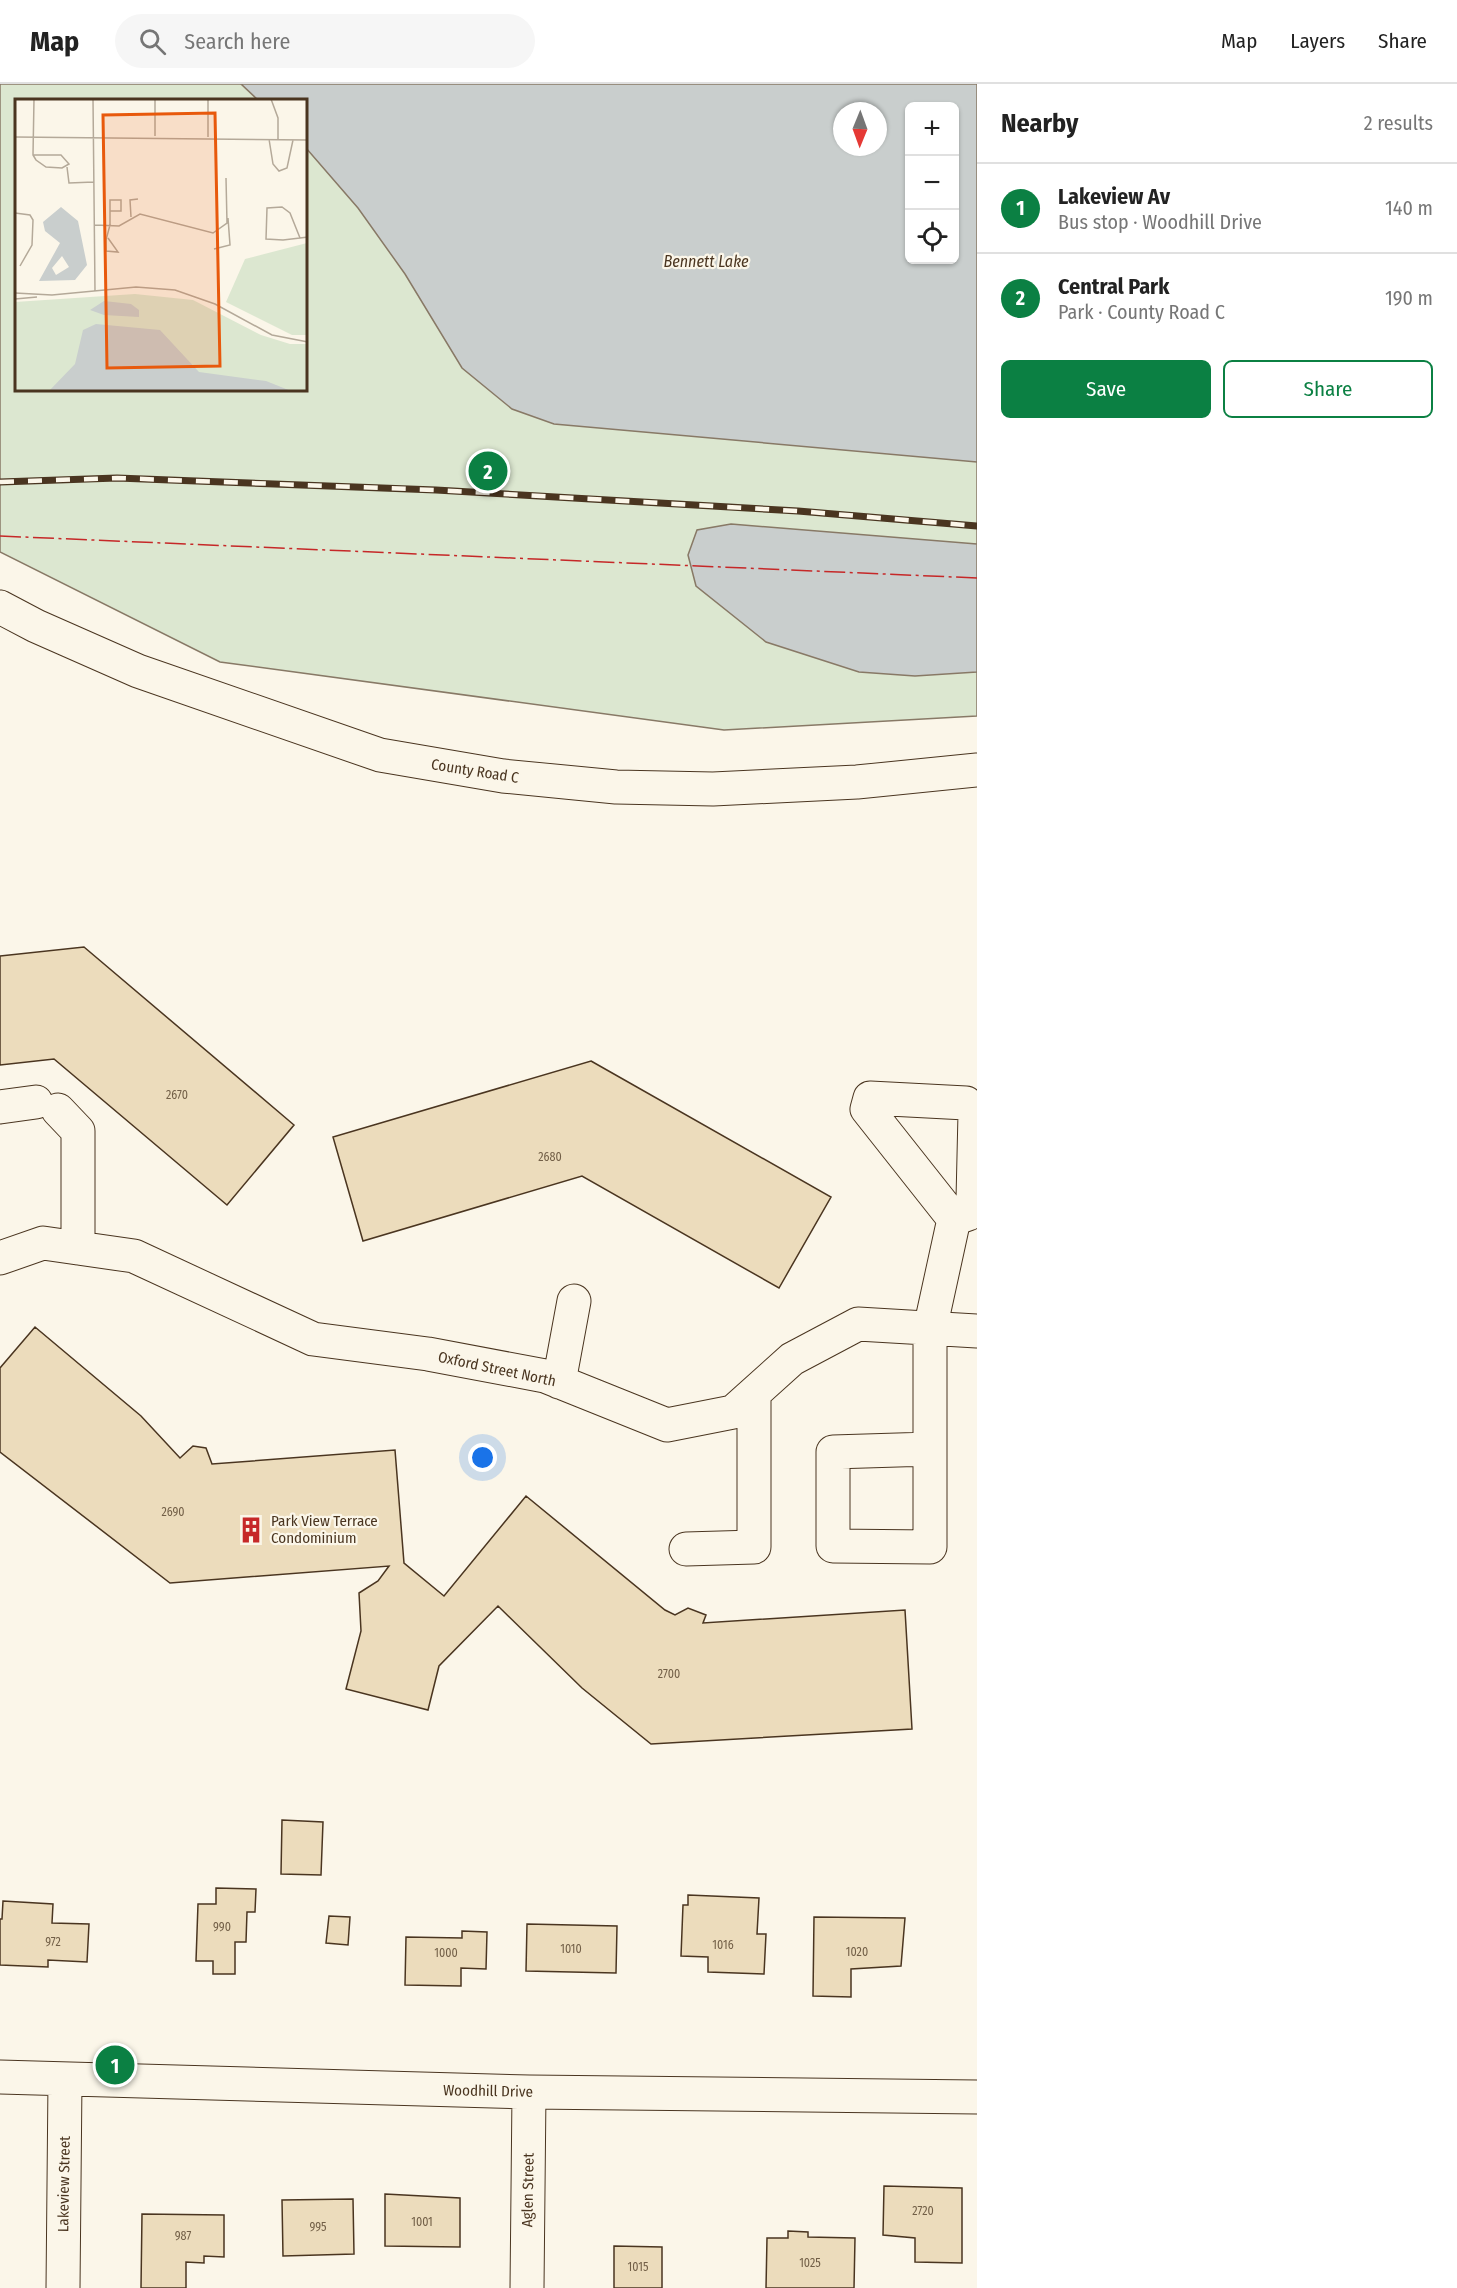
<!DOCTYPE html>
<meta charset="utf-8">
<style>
body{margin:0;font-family:"Fira Sans Condensed",sans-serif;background:#f6f6f6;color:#222}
.controls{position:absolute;right:18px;top:18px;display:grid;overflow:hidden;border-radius:9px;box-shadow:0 2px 4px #0004}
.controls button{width:54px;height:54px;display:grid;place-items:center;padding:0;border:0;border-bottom:2px solid #e0e0e0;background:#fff;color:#222;font:30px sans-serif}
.compass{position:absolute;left:833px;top:18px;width:54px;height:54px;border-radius:50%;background:#fff;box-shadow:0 2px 4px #0004;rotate:181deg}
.you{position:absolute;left:483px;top:1374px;width:21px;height:21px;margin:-15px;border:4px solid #fff;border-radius:50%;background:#1a73e8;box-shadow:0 0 0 9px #1a73e833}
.badge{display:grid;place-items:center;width:39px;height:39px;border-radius:50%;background:#0b8043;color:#fff;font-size:20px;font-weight:700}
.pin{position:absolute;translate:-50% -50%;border:3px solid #fff;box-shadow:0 2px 6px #0006}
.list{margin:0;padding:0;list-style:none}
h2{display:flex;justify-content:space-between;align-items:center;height:78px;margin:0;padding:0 24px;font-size:26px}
h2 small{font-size:20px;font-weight:400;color:#767676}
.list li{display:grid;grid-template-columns:39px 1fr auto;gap:18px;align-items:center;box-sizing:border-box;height:90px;padding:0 24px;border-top:2px solid #e0e0e0}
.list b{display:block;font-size:22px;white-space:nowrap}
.list p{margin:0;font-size:20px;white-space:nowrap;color:#767676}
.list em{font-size:20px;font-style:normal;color:#767676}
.actions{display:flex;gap:12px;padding:18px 24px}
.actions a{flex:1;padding:14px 0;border:2px solid #0b8043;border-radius:9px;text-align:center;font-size:21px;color:#0b8043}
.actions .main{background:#0b8043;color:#fff}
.icon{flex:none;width:33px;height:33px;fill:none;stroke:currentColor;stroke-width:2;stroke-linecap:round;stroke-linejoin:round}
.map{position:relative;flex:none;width:977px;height:2204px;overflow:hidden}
header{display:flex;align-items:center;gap:36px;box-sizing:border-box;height:84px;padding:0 30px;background:#fff;border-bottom:2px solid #e0e0e0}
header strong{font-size:28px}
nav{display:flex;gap:33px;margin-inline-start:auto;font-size:21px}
.search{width:420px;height:54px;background:#f6f6f6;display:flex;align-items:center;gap:15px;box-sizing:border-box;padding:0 21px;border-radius:33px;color:#767676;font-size:22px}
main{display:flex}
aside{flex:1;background:#fff}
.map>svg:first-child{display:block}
</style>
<header>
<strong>Map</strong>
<div class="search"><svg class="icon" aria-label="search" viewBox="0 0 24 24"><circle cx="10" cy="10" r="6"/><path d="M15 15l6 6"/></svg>Search here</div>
<nav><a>Map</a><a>Layers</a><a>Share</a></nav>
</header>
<main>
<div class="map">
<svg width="977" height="2204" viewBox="0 0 977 2204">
<rect width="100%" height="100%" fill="#fbf6e9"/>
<path fill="#dce7d0" stroke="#887966" stroke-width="1.5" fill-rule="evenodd" d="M 0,0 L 977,0 L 977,632 L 724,646 L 220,578 L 0,468 ZM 16,16 L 306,16 L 306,306 L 16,306 ZM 910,22 L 954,22 L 954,176 L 910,176 ZM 842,27 L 878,27 L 878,63 L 842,63 Z"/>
<path fill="#c9cecd" stroke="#887966" stroke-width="1.5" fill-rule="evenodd" d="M 241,0 L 977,0 L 977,378 L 554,340 L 512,325 L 462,284 L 405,190 L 358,124 L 306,64 L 306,16 L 258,16 ZM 910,22 L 954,22 L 954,176 L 910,176 ZM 842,27 L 878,27 L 878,63 L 842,63 Z
M 731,440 L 977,460 L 977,588 L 915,592 L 859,588 L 766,558 L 696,502 L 688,471 L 697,446 Z"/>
<path fill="#ecdcbc" stroke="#4a3520" stroke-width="1.5" d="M 84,863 L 294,1041 L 227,1121 L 54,975 L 0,981 L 0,872 Z
M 591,977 L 831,1113 L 779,1204 L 582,1092 L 363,1157 L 333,1053 Z
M 35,1243 L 141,1332 L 180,1374 L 193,1362 L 206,1364 L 212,1380 L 395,1366 L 404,1479 L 444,1512 L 526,1412 L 665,1526 L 675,1531 L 688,1524 L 706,1531 L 703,1539 L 905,1526 L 912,1645 L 651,1660 L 582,1604 L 498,1522 L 439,1582 L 428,1626 L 346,1605 L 361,1547 L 359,1509 L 378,1497 L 389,1482 L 170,1499 L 0,1368 L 0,1284 Z
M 282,1736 L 323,1738 L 321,1791 L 281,1790 Z
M 216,1804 L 256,1805 L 255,1828 L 247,1828 L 246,1858 L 235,1858 L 235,1890 L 213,1890 L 213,1877 L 196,1877 L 198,1820 L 216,1820 Z
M 688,1811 L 759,1814 L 757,1850 L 766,1850 L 764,1890 L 708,1888 L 708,1873 L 681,1872 L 683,1821 L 688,1821 Z
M 3,1817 L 53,1820 L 52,1839 L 89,1840 L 87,1878 L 48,1876 L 48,1883 L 0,1881 L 0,1835 L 2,1835 Z
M 329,1832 L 350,1833 L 348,1861 L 326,1859 Z
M 814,1833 L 905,1834 L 901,1882 L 851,1885 L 851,1913 L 813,1912 Z
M 527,1840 L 617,1842 L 616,1889 L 526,1887 Z
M 462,1847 L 487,1848 L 486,1885 L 461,1884 L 461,1902 L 405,1901 L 406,1853 L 462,1854 Z
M 884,2102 L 962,2104 L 962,2179 L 915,2178 L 915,2154 L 883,2151 Z
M 385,2110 L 460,2114 L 460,2163 L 385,2162 Z
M 353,2115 L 354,2170 L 283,2172 L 282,2116 Z
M 142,2130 L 224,2131 L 224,2173 L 204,2172 L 204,2179 L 186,2178 L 186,2204 L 141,2204 Z
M 788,2147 L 808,2148 L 808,2153 L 855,2154 L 854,2204 L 766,2204 L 767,2154 L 788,2154 Z
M 614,2162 L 662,2163 L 662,2204 L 614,2204 Z"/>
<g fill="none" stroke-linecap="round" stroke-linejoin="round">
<g stroke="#4a3520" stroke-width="35">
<path id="minor" d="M 0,1023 L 36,1018
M 58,1026 L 78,1047 L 78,1164
M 0,1174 L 43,1159 L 134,1172 L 313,1255 L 428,1270 L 545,1292 L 667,1341 L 733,1328 L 792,1275 L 858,1240 L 977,1247
M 559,1298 L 574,1217
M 930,1365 L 833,1368 L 833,1462 L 930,1463 L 930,1245 L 954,1135 L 968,1130 L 973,1115 L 975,1029 L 966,1019 L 870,1014 L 867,1025 L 954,1135
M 686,1465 L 754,1463 L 754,1312
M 0,1993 L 529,2008 L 977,2013
M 63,2204 L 65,1996
M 527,2204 L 529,2008"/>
</g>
<g stroke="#4a3520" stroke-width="35">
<path id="major" d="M 0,523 L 36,542 L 138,587 L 380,671 L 503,692 L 616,703 L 713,705 L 857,698 L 977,686"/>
</g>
<use href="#minor" stroke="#fbf6e9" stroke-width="33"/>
<use href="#major" stroke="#fbf6e9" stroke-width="33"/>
<g stroke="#4a3520" stroke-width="7">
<path id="rail" d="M 0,398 L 117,394 L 436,406 L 798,427 L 977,442"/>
</g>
<use href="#rail" stroke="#fbf6e9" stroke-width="4.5" stroke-dasharray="14" stroke-linecap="butt"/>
<path stroke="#c62828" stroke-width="1.5" stroke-dasharray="21 4.5 3 4.5" stroke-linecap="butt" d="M 0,452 L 977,494"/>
</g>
<defs>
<g id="building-bare" transform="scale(2.07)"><path d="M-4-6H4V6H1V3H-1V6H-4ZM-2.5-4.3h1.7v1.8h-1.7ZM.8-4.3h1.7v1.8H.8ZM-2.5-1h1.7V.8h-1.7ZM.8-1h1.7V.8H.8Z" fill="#c62828" stroke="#fbf6e9" stroke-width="2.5" paint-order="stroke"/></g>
</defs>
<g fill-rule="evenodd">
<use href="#building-bare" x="251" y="1446"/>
</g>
<g text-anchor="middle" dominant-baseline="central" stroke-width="4.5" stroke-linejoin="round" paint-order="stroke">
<g font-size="12" fill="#725f47">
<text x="177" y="1011">2670</text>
<text x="550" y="1073">2680</text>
<text x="173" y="1428">2690</text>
<text x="669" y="1590">2700</text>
<text x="222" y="1843">990</text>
<text x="53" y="1858">972</text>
<text x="723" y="1861">1016</text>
<text x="571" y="1865">1010</text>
<text x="857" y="1868">1020</text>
<text x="446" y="1869">1000</text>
<text x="923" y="2127">2720</text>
<text x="422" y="2138">1001</text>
<text x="318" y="2143">995</text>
<text x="183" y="2152">987</text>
<text x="810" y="2179">1025</text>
<text x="638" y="2183">1015</text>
</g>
<g font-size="15" fill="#4a3520" stroke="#fbf6e9">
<text transform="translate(475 687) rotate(9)">County Road C</text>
<text transform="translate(497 1285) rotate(12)">Oxford Street North</text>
<text transform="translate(488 2007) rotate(1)">Woodhill Drive</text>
<text transform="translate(64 2100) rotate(-89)">Lakeview Street</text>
<text transform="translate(528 2106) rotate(-89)">Aglen Street</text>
</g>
<g font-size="15" fill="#4a3520" stroke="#fbf6e9" text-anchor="start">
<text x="271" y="1437">Park View Terrace<tspan x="271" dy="17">Condominium</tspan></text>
</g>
<g font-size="16" font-style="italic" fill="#4a3520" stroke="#fbf6e9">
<text x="706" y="177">Bennett Lake</text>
</g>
</g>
<g transform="translate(15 15)">
<rect width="292" height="292" fill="#fbf6e9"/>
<path d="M 292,144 L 292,236 L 277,236 L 211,203 L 230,160 ZM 120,195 L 178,201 L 246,236 L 275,245 L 292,245 L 292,292 L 0,292 L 0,203 Z" fill="#dce7d0"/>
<path d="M 46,108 L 63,122 L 72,166 L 60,181 L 24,182 L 45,144 L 30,132 L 28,123 ZM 47,157 L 54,168 L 41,176 L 37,169 ZM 89,202 L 116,205 L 124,211 L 124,218 L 89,216 L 75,211 ZM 81,225 L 145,231 L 184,273 L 251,282 L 276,292 L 34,292 L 60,265 L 68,231 Z" fill="#c9cecd" fill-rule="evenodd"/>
<path fill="none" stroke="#b4a999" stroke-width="1.5" d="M 78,0 L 80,192M 140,0 L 140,37M 193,0 L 193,38M 256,0 L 263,19 L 263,40M 0,38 L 293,41M 254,40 L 258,65 L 264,72 L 272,69 L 278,41M 18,56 L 46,56 L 54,65 L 47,69 L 31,68 L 21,61 L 18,56 L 19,0M 52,68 L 54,84 L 79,83M 0,114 L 15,116 L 18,121 L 17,146 L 5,167M 116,118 L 115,101 L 123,100M 80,126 L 104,127 L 125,115 L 198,134 L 212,124 L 211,79M 93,139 L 103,153 L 91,152 L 91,141 L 95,126 L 95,101 L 106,101 L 106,112 L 95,112M 285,139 L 275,114 L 267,108 L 252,109 L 251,140 L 268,141 L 285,139 L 293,138M 199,150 L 215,146 L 213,119M 0,194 L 37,196 L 121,188 L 160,191 L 200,205 L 257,236 L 293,243M 0,200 L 22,198"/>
<path fill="#e8590c" fill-opacity="0.15" stroke="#e8590c" stroke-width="3" d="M 200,14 L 205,267 L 92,269 L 88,16 Z"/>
<rect width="292" height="292" fill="none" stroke="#4a3520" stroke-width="3"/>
</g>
</svg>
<div class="controls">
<button>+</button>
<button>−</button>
<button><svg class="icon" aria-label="locate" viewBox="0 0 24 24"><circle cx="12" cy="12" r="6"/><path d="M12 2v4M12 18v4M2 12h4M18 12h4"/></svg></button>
</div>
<svg class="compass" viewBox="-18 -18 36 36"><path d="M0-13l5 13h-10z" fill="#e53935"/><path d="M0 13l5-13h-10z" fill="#767676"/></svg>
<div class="you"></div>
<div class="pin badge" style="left:115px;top:1981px">1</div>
<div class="pin badge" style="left:488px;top:387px">2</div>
</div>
<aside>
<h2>Nearby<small>2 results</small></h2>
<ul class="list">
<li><span class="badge">1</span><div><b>Lakeview Av</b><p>Bus stop · Woodhill Drive</p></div><em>140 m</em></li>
<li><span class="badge">2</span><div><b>Central Park</b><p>Park · County Road C</p></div><em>190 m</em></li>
</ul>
<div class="actions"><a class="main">Save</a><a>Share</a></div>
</aside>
</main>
